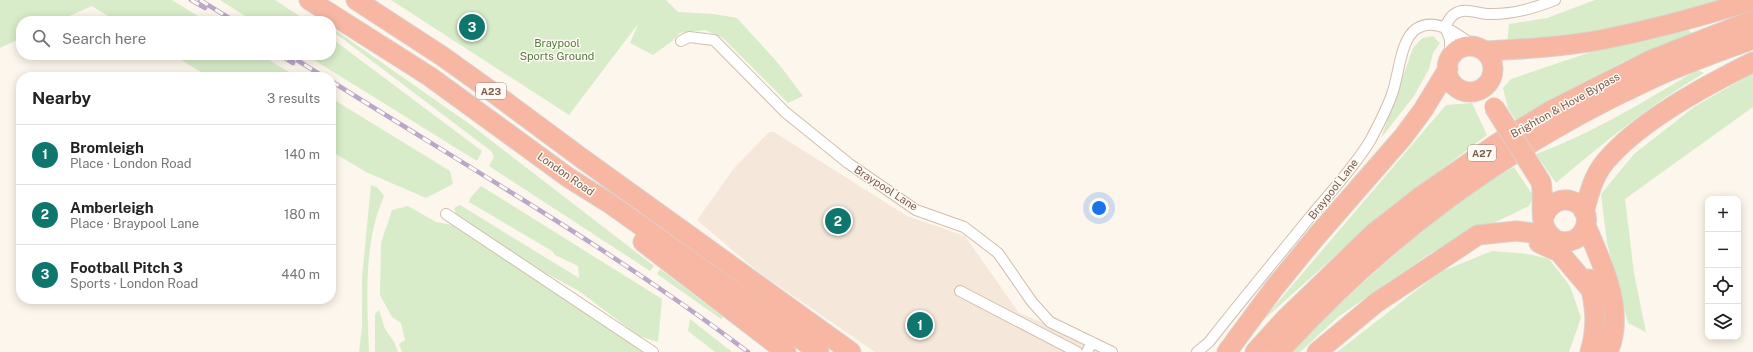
<!DOCTYPE html>
<meta charset="utf-8">
<style>
body{margin:0;font-family:"Public Sans",sans-serif;background:#f2f2f2;color:#222}
.controls{position:absolute;right:12px;bottom:12px;display:grid;overflow:hidden;border-radius:8px;box-shadow:0 2px 10px #0003}
.controls button{width:36px;height:36px;display:grid;place-items:center;padding:0;border:0;border-bottom:1px solid #e0e0e0;background:#fff;color:#222;font:20px sans-serif}
.you{position:absolute;left:1099px;top:208px;width:14px;height:14px;margin:-10px;border:3px solid #fff;border-radius:50%;background:#1a73e8;box-shadow:0 0 0 6px #1a73e833}
.badge{display:grid;place-items:center;width:26px;height:26px;border-radius:50%;background:#0f766e;color:#fff;font-size:13px;font-weight:700}
.pin{position:absolute;translate:-50% -50%;border:2px solid #fff;box-shadow:0 1px 4px #0006}
.list{margin:0;padding:0;list-style:none}
h2{display:flex;justify-content:space-between;align-items:center;height:52px;margin:0;padding:0 16px;font-size:17px}
h2 small{font-size:13px;font-weight:400;color:#767676}
.list li{display:grid;grid-template-columns:26px 1fr auto;gap:12px;align-items:center;box-sizing:border-box;height:60px;padding:0 16px;border-top:1px solid #e0e0e0}
.list b{display:block;font-size:15px;white-space:nowrap}
.list p{margin:0;font-size:13px;white-space:nowrap;color:#767676}
.list em{font-size:13px;font-style:normal;color:#767676}
.icon{flex:none;width:22px;height:22px;fill:none;stroke:currentColor;stroke-width:2;stroke-linecap:round;stroke-linejoin:round}
.map{position:relative;flex:none;width:1753px;height:352px;overflow:hidden}
.search{position:absolute;background:#fff;box-shadow:0 2px 10px #0003;left:16px;top:16px;width:320px;height:44px;display:flex;align-items:center;gap:10px;box-sizing:border-box;padding:0 14px;border-radius:16px;color:#767676;font-size:15px}
.panel{position:absolute;background:#fff;box-shadow:0 2px 10px #0003;left:16px;top:72px;width:320px;height:232px;border-radius:16px}
.map>svg:first-child{display:block}
</style>
<div class="map">
<svg width="1753" height="352" viewBox="0 0 1753 352">
<rect width="100%" height="100%" fill="#fdf6ec"/>
<path fill="#f5e8da" d="M 769,132 L 774,132 L 907,216 L 965,236 L 1019,313 L 1100,346 L 1097,352 L 875,352 L 757,271 L 697,220 L 735,167 Z"/>
<path fill="#d8ecc9" d="M 0,0 L 172,0 L 206,21 L 116,21 L 92,6 L 58,21 L 21,21 L 21,38 L 0,48 Z
M 220,0 L 275,0 L 307,21 L 253,21 Z
M 391,0 L 666,0 L 678,12 L 714,14 L 737,18 L 778,63 L 803,96 L 788,103 L 723,38 L 705,30 L 680,33 L 671,42 L 653,55 L 630,43 L 638,24 L 569,115 Z
M 1595,0 L 1725,0 L 1683,12 L 1574,36 L 1507,44 L 1509,24 L 1547,18 Z
M 331,27 L 471,125 L 654,266 L 650,271 L 489,166 L 494,157 L 491,151 L 331,30 Z
M 1686,28 L 1692,33 L 1684,39 L 1623,62 L 1516,121 L 1508,108 L 1503,88 L 1511,79 L 1591,52 Z
M 1433,36 L 1440,43 L 1433,53 L 1429,69 L 1414,96 L 1381,138 L 1413,48 L 1422,38 Z
M 331,38 L 482,151 L 477,161 L 306,55 L 331,55 Z
M 173,55 L 261,55 L 297,77 L 209,77 Z
M 1697,70 L 1704,73 C 1650,105 1603,143 1556,183 L 1536,154 C 1593,133 1645,101 1697,70 Z
M 1753,73 L 1753,107 L 1625,199 L 1634,273 L 1646,332 L 1628,323 L 1607,243 L 1601,194 L 1634,154 L 1694,107 Z
M 331,98 L 450,171 L 453,184 L 426,198 L 366,172 L 331,151 Z
M 1472,103 L 1487,135 L 1382,214 L 1261,322 L 1446,105 Z
M 1514,167 L 1534,197 L 1529,206 L 1431,253 L 1338,317 L 1300,352 L 1289,352 C 1320,321 1353,292 1385,263 C 1428,226 1463,194 1514,167 Z
M 371,185 L 378,188 L 384,196 C 363,244 367,301 369,352 L 359,352 L 362,327 L 362,277 Z
M 481,186 L 662,299 L 658,342 L 639,336 L 579,291 L 529,264 L 457,217 L 454,208 L 460,205 L 579,278 L 578,266 L 555,255 L 552,251 L 469,202 L 471,197 Z
M 408,206 L 436,222 L 458,226 L 646,352 L 402,352 L 399,344 L 405,340 L 401,323 L 392,317 L 380,295 L 381,243 L 392,210 Z
M 1492,251 L 1528,254 L 1549,259 L 1570,286 L 1581,318 L 1569,352 L 1337,352 L 1440,272 Z
M 660,269 L 723,317 L 721,319 L 657,274 Z
M 379,310 L 385,329 L 394,342 L 398,352 L 375,352 L 375,314 Z
M 690,319 L 732,352 L 715,352 L 688,331 Z"/>
<g fill="none" stroke-linecap="round" stroke-linejoin="round">
<g stroke="#d1beb0" stroke-width="12">
<path id="street" d="M 1445,27 C 1449,19 1452,13 1462,11 C 1471,9 1482,15 1492,14 C 1515,14 1534,8 1555,0
M 1445,27 L 1450,39 L 1450,59
M 681,41 L 689,37 L 714,40 L 785,112 L 848,163 L 916,210 L 964,227 L 998,253 L 1032,302 L 1050,322 L 1112,352
M 446,214 L 653,352
M 960,291 L 1077,352
M 1087,352 L 1092,342
M 1197,352 L 1209,342 C 1242,300 1276,259 1310,217 C 1329,194 1355,166 1370,141 C 1378,126 1387,109 1392,94 C 1399,76 1400,40 1416,29 C 1436,16 1459,35 1475,47"/>
</g>
<g stroke="#dad1cd" stroke-width="21">
<path id="highway" d="M 309,0 L 429,76 L 569,178 L 609,203 L 819,352
M 356,0 L 442,56 L 491,91 L 580,157 L 851,352
M1447 69a23 23 0 1 1 46 0a23 23 0 1 1-46 0Z
M 1485,51 C 1523,49 1562,47 1600,40 C 1651,30 1703,16 1753,0
M 1541,182 C 1545,198 1537,222 1550,235 C 1555,241 1563,243 1570,241 C 1576,240 1581,236 1584,230 C 1597,203 1555,184 1543,219
M 1584,212 C 1589,195 1593,176 1605,162 C 1639,121 1705,86 1753,62
M 1586,226 C 1602,263 1626,311 1608,352
M 643,242 L 786,352
M 1539,243 L 1559,252 L 1592,291
M 1589,279 C 1595,306 1598,325 1590,352
M 1227,352 L 1275,287 L 1315,238 L 1403,137 L 1423,110 L 1448,69
M 1255,352 L 1286,318 L 1374,233 L 1420,197 L 1498,143 L 1552,110 L 1651,60 L 1753,20
M 1279,352 C 1383,237 1508,145 1649,80 C 1683,64 1718,52 1753,39
M 1317,352 L 1376,303 L 1478,235 L 1516,231 L 1550,235"/>
</g>
<use href="#street" stroke="#fff" stroke-width="10"/>
<use href="#highway" stroke="#f7b7a3" stroke-width="19"/>
<g stroke="#b9a8c9" stroke-width="4.5">
<path id="rail" d="M 191,0 L 205,8
M 200,0 L 234,21
M 280,55 L 293,63
M 289,55 L 324,77
M 331,81 C 471,169 616,252 748,352"/>
</g>
<use href="#rail" stroke="#fffaf3" stroke-width="3" stroke-dasharray="9" stroke-linecap="butt"/>
<g stroke="#dad1cd" stroke-width="21" stroke-linecap="butt">
<path id="highway-bridge" d="M 1494,107 L 1541,182"/>
</g>
<use href="#highway-bridge" stroke="#f7b7a3" stroke-width="19"/>
</g>
<g text-anchor="middle" dominant-baseline="central" stroke-width="3" stroke-linejoin="round" paint-order="stroke">
<g fill="#fffaf3" stroke="#a28b7f" stroke-width="1">
<rect x="476" y="83" width="30" height="16" rx="3"/>
<rect x="1468" y="145" width="28" height="16" rx="3"/>
</g>
<g font-size="10" font-weight="bold" fill="#7a5c4d">
<text x="491" y="91">A23</text>
<text x="1482" y="153">A27</text>
</g>
<g font-size="11" fill="#537a41" stroke="#fffaf3">
<text x="557" y="43">Braypool<tspan x="557" dy="13">Sports Ground</tspan></text>
</g>
<g font-size="11" fill="#7a5c4d" stroke="#fffaf3">
<text transform="translate(1565 105) rotate(-29)">Brighton &amp; Hove Bypass</text>
<text transform="translate(566 174) rotate(35)">London Road</text>
<text transform="translate(886 188) rotate(33)">Braypool Lane</text>
<text transform="translate(1333 189) rotate(-52)">Braypool Lane</text>
</g>
</g>
</svg>
<div class="controls">
<button>+</button>
<button>−</button>
<button><svg class="icon" aria-label="locate" viewBox="0 0 24 24"><circle cx="12" cy="12" r="6"/><path d="M12 2v4M12 18v4M2 12h4M18 12h4"/></svg></button>
<button><svg class="icon" aria-label="layers" viewBox="0 0 24 24"><path d="M12 4l9 5-9 5-9-5zM3 14l9 5 9-5"/></svg></button>
</div>
<div class="you"></div>
<div class="pin badge" style="left:920px;top:325px">1</div>
<div class="pin badge" style="left:838px;top:221px">2</div>
<div class="pin badge" style="left:472px;top:27px">3</div>
<div class="search"><svg class="icon" aria-label="search" viewBox="0 0 24 24"><circle cx="10" cy="10" r="6"/><path d="M15 15l6 6"/></svg>Search here</div>
<section class="panel">
<h2>Nearby<small>3 results</small></h2>
<ul class="list">
<li><span class="badge">1</span><div><b>Bromleigh</b><p>Place · London Road</p></div><em>140 m</em></li>
<li><span class="badge">2</span><div><b>Amberleigh</b><p>Place · Braypool Lane</p></div><em>180 m</em></li>
<li><span class="badge">3</span><div><b>Football Pitch 3</b><p>Sports · London Road</p></div><em>440 m</em></li>
</ul>
</section>
</div>
